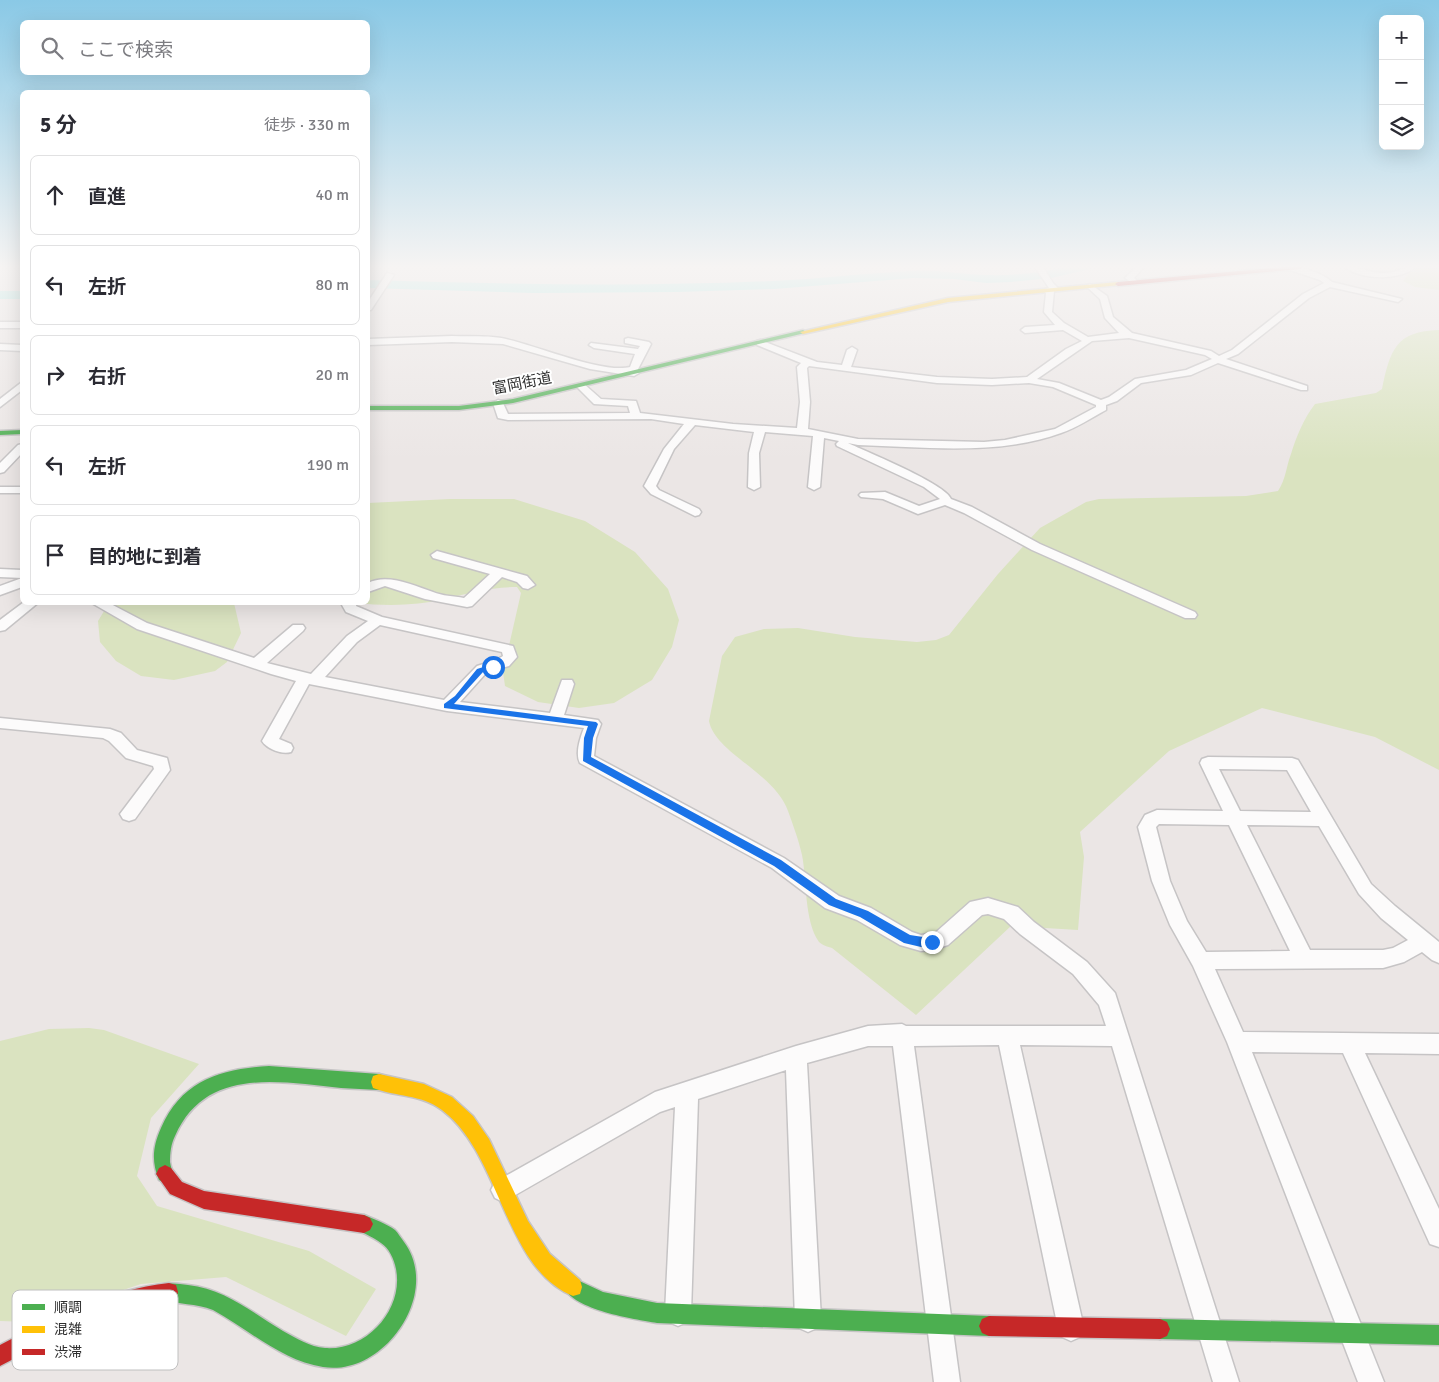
<!DOCTYPE html>
<html lang="ja">
<meta charset="utf-8">
<style>
body{margin:0;font-family:Signika,"Noto Sans JP",sans-serif;background:#f7f7f7;color:#2b2b33}
.controls{position:absolute;right:15px;top:15px;display:grid;overflow:hidden;border-radius:8px;box-shadow:0 5px 20px #0002}
.controls button{width:45px;height:45px;display:grid;place-items:center;padding:0;border:0;border-bottom:1px solid #e1e1e2;background:#fff;color:#2b2b33;font:25px sans-serif}
.stop{position:absolute;width:15px;height:15px;margin:-11px;border:4px solid #1a73e8;border-radius:50%;background:#fff}
.stop.end{background:#1a73e8;border-color:#fff;box-shadow:0 1px 5px #0008}
.list{margin:0;padding:0;list-style:none}
h2{display:flex;justify-content:space-between;align-items:center;height:65px;margin:0;padding:0 20px;font-size:21px}
h2 small{font-size:16px;font-weight:400;color:#7c7c81}
.list li{display:grid;grid-template-columns:32px 1fr auto;gap:15px;align-items:center;box-sizing:border-box;height:80px;margin:0 10px 10px;padding:0 10px;border:1px solid #e1e1e2;border-radius:8px}
.list b{display:block;font-size:19px;white-space:nowrap}
.list em{font-size:16px;font-style:normal;color:#7c7c81}
.icon{flex:none;width:28px;height:28px;fill:none;stroke:currentColor;stroke-width:2;stroke-linecap:round;stroke-linejoin:round}
.map{position:relative;flex:none;width:1439px;height:1382px;overflow:hidden}
.search{position:absolute;background:#fff;box-shadow:0 5px 20px #0002;left:20px;top:20px;width:350px;height:55px;display:flex;align-items:center;gap:12px;box-sizing:border-box;padding:0 18px;border-radius:8px;color:#7c7c81;font-size:19px}
.panel{position:absolute;background:#fff;box-shadow:0 5px 20px #0002;left:20px;top:90px;width:350px;height:515px;border-radius:8px}
.map>svg:first-child{display:block}
</style>
<div class="map">
<svg width="1439" height="1382" viewBox="0 0 1439 1382">
<rect width="100%" height="100%" fill="#ebe6e5"/>
<path fill="#dae3c0" d="M 1417,267 L 1439,267 L 1439,290 L 1415,287 L 1403,281 L 1411,270 Z
M 1439,330 L 1439,770 L 1375,737 L 1262,708 L 1169,751 L 1080,832 L 1084,857 L 1078,930 L 1011,926 L 916,1015 L 832,948 C 828,947 822,945 819,942 C 804,921 807,880 802,855 C 799,841 793,825 788,811 C 775,773 715,753 709,721 L 722,656 L 735,637 L 764,629 L 798,628 L 855,637 L 917,642 L 936,640 L 949,635 L 998,574 L 1040,528 L 1086,502 L 1099,499 L 1246,496 L 1278,491 C 1286,479 1286,467 1291,454 C 1296,437 1304,418 1315,404 L 1376,393 L 1382,389 C 1390,350 1396,331 1439,330 Z
M 450,499 L 514,499 L 585,521 L 635,552 L 668,589 L 679,620 L 672,647 L 652,680 L 614,703 L 579,708 L 538,702 L 505,686 L 503,672 L 521,593 L 517,587 C 491,587 469,593 445,599 C 416,606 385,606 356,603 L 368,602 L 368,503 Z
M 109,603 L 234,603 L 241,633 L 227,662 L 215,671 L 174,680 L 141,676 L 116,661 L 100,642 L 98,621 Z
M 89,1028 L 104,1030 L 199,1064 L 151,1118 L 137,1176 L 157,1206 L 309,1251 L 376,1289 L 346,1336 L 226,1277 L 141,1284 L 29,1322 L 0,1321 L 0,1041 L 49,1029 Z"/>
<g fill="none" stroke-linecap="round" stroke-linejoin="round">
<path fill="#9de9e4" fill-rule="evenodd" d="M 1070,267 L 1092,267 L 1090,269 L 1051,278 L 1011,282 L 986,283 L 954,279 L 914,278 L 774,289 L 677,292 L 534,293 L 368,288 L 368,280 C 503,284 637,287 772,281 C 819,279 865,273 912,271 C 937,269 962,275 987,275 C 1014,276 1043,272 1070,267 Z
M 0,291 L 22,291 L 22,299 L 0,299 Z"/>
<g stroke="#c6c4c5" stroke-width="3">
<path id="street" d="M 1035,267 L 1043,267 L 1053,283 L 1059,289 L 1054,291 L 1052,312 L 1064,323 L 1088,337 L 1119,333 L 1105,318 L 1100,299 L 1086,286 L 1090,284 L 1107,296 L 1113,317 L 1132,333 L 1211,351 L 1219,356 L 1232,350 L 1303,294 L 1324,283 L 1320,280 L 1290,270 L 1290,267 C 1304,267 1322,273 1332,282 L 1402,299 L 1398,302 L 1330,287 L 1309,298 L 1238,354 L 1226,359 L 1307,386 L 1307,390 L 1301,390 L 1218,363 L 1191,375 L 1141,383 L 1117,401 L 1106,405 L 1106,410 C 1091,418 1076,428 1061,433 C 997,456 925,447 858,445 L 848,443 C 867,452 946,484 951,499 L 972,507 L 1040,544 L 1195,612 L 1197,615 L 1195,618 L 1185,618 L 1032,550 L 964,513 L 945,505 L 918,514 L 883,499 L 861,497 L 859,495 L 861,493 L 885,492 L 919,506 L 940,499 L 924,487 L 837,446 L 836,444 L 839,441 L 824,438 L 820,487 L 814,490 L 808,487 L 813,436 L 765,432 L 759,453 L 760,487 L 754,490 L 748,487 L 749,453 L 754,432 L 695,425 L 674,449 L 656,486 L 659,490 L 699,509 L 701,512 L 699,515 L 695,516 L 651,494 L 644,486 L 664,449 L 684,424 L 651,419 L 508,420 L 498,418 L 493,403 L 498,400 L 502,401 L 508,414 L 630,413 L 628,406 L 594,404 L 576,386 L 581,383 L 584,384 L 601,399 L 636,401 L 640,413 L 733,424 L 797,428 L 800,402 L 797,367 L 801,363 L 757,345 L 757,341 L 760,340 L 817,362 L 842,365 L 847,350 L 852,347 L 857,350 L 851,367 L 937,377 L 992,379 L 1027,377 L 1066,349 L 1082,341 L 1063,330 L 1025,333 L 1021,330 L 1025,327 L 1055,325 L 1044,312 L 1046,293 L 1043,290 L 1049,288 ZM 1129,338 L 1205,355 L 1212,359 L 1186,370 L 1135,379 L 1109,397 L 1101,400 L 1059,383 L 1037,379 L 1092,341 ZM 809,366 L 937,383 L 992,385 L 1029,383 L 1053,387 L 1096,405 L 1096,407 L 1055,429 L 1005,440 L 984,442 L 858,439 L 808,429 L 810,402 L 807,368 Z
M 1136,267 L 1144,267 L 1134,278 L 1138,282 L 1134,284 L 1125,278 Z
M 1344,267 C 1358,266 1370,273 1384,273 C 1396,273 1405,266 1416,267 C 1399,281 1362,280 1344,267 Z
M 387,273 L 394,275 L 371,310 L 368,310 L 368,302 Z
M 0,322 L 22,322 L 22,328 L 0,328 Z
M 452,336 C 469,337 489,335 506,339 C 535,345 603,374 630,367 L 635,354 L 594,348 L 589,345 L 591,343 L 638,349 L 640,346 L 625,343 L 625,339 L 628,338 L 649,342 L 651,344 L 637,371 L 639,373 L 634,376 L 590,369 L 503,344 L 452,342 L 368,345 L 368,339 Z
M 0,344 L 22,345 L 22,351 L 0,350 Z
M 22,382 L 22,390 L 0,407 L 0,399 Z
M 22,444 L 22,453 L 4,472 L 0,473 L 0,463 L 18,445 Z
M 0,487 L 22,487 L 22,493 L 0,493 Z
M 437,551 L 527,576 L 535,585 L 528,589 L 523,588 L 517,582 L 502,577 L 472,606 L 467,607 L 425,599 L 385,586 L 368,592 L 368,583 C 387,573 413,585 433,592 C 442,596 454,596 464,598 L 490,574 L 433,558 L 431,555 Z
M 0,569 L 22,570 L 22,578 L 0,577 Z
M 22,578 L 22,587 L 0,595 L 0,586 Z
M 24,602 L 39,602 L 5,630 L 0,631 L 0,620 Z
M 90,602 L 107,602 L 147,623 L 254,658 L 293,625 L 303,625 L 305,628 L 303,631 L 267,663 L 311,674 L 347,636 L 368,621 L 346,612 L 342,605 L 344,602 L 357,602 L 356,606 L 382,617 L 513,646 L 517,657 L 509,666 L 487,672 L 460,702 L 550,713 L 562,680 L 572,680 L 574,684 L 564,715 L 598,720 L 601,724 L 596,738 L 594,756 L 784,858 L 839,896 L 871,908 L 912,932 L 921,935 L 935,933 L 970,902 L 988,898 L 1018,907 L 1034,922 L 1087,962 L 1115,993 L 1239,1382 L 1213,1382 L 1112,1046 L 1020,1045 L 1084,1328 L 1080,1337 L 1071,1341 L 1062,1337 L 1058,1328 L 999,1045 L 914,1046 L 960,1382 L 934,1382 L 893,1046 L 868,1046 L 807,1063 L 821,1319 L 817,1328 L 808,1332 L 799,1328 L 795,1319 L 786,1070 L 698,1099 L 691,1313 L 687,1322 L 678,1326 L 669,1322 L 665,1313 L 675,1107 L 660,1112 L 503,1202 L 495,1198 L 491,1190 L 495,1182 L 655,1092 L 796,1046 L 868,1026 L 902,1024 L 906,1026 L 1106,1026 L 1099,1005 L 1073,974 L 1020,934 L 1004,919 L 988,914 L 982,915 L 948,945 L 932,950 L 921,951 L 900,945 L 857,920 L 825,908 L 772,868 L 580,763 C 575,754 580,738 584,728 L 447,711 L 309,684 L 279,739 L 291,744 L 293,748 L 291,752 C 282,755 267,749 262,741 L 296,681 L 271,674 L 137,629 ZM 380,625 L 502,652 L 503,656 L 496,660 L 477,666 L 444,700 L 325,677 L 357,642 Z
M 0,718 L 110,729 L 121,733 L 137,750 L 167,758 L 170,770 L 135,819 L 129,821 L 123,819 L 120,814 L 154,769 L 153,766 L 126,758 L 109,741 L 103,738 L 0,728 Z
M 1208,757 L 1292,758 L 1298,760 L 1371,884 L 1395,906 L 1439,942 L 1439,963 L 1432,960 L 1422,952 L 1404,962 L 1383,968 L 1215,969 L 1243,1032 L 1439,1034 L 1439,1054 L 1365,1053 L 1439,1209 L 1439,1247 L 1430,1244 L 1343,1053 L 1252,1052 L 1384,1382 L 1358,1382 L 1227,1042 L 1193,966 L 1170,925 L 1152,881 L 1138,827 L 1145,815 L 1157,810 L 1223,811 L 1200,763 L 1202,759 ZM 1219,769 L 1287,770 L 1311,812 L 1240,811 ZM 1159,824 L 1229,825 L 1290,951 L 1206,952 L 1187,921 L 1170,881 L 1156,827 ZM 1247,825 L 1319,826 L 1359,894 L 1381,918 L 1408,940 L 1393,948 L 1383,950 L 1310,950 Z"/>
</g>
<g stroke="#c6c4c5" stroke-width="3">
<path id="fast" d="M 803,330 L 806,332 L 805,333 L 513,403 L 459,410 L 368,410 L 368,406 L 459,406 L 513,399 Z
M 22,430 L 22,434 L 0,435 L 0,431 Z
M 269,1066 L 379,1074 L 385,1076 L 387,1082 L 385,1088 L 379,1090 C 366,1089 353,1089 341,1088 C 279,1082 206,1066 175,1136 C 171,1144 170,1153 170,1162 C 171,1169 174,1173 171,1180 L 165,1183 L 159,1180 C 151,1161 153,1146 161,1128 C 182,1080 221,1069 269,1066 Z
M 364,1215 C 374,1219 387,1224 395,1230 C 398,1233 401,1238 404,1242 C 442,1293 384,1377 323,1367 C 282,1361 248,1329 213,1310 C 196,1303 178,1305 162,1299 L 160,1292 L 162,1285 C 171,1282 179,1284 188,1285 C 225,1289 253,1313 283,1331 C 296,1338 310,1347 325,1348 C 367,1351 404,1309 396,1269 C 394,1259 389,1248 381,1243 C 375,1238 365,1234 358,1230 L 355,1224 L 358,1218 Z
M 573,1278 L 603,1292 L 657,1303 L 989,1316 L 996,1319 L 999,1326 L 996,1333 L 989,1336 L 657,1323 C 634,1319 573,1310 564,1287 L 566,1280 Z
M 1160,1319 L 1439,1325 L 1439,1345 L 1160,1339 L 1153,1336 L 1150,1329 L 1153,1322 Z"/>
</g>
<g stroke="#c6c4c5" stroke-width="3">
<path id="slow" d="M 1118,282 L 1120,283 L 1120,285 L 948,302 L 803,334 L 800,332 L 948,298 Z
M 379,1074 L 424,1084 L 452,1097 L 473,1116 L 489,1139 L 528,1221 L 550,1254 L 580,1280 L 582,1287 L 580,1294 L 573,1296 C 504,1268 501,1154 442,1110 C 421,1094 396,1097 373,1088 L 371,1082 L 373,1076 Z"/>
</g>
<g stroke="#c6c4c5" stroke-width="3">
<path id="jam" d="M 1284,267 L 1303,267 L 1300,269 L 1118,286 L 1115,284 L 1118,282 Z
M 165,1165 L 171,1168 L 182,1182 L 204,1191 L 364,1215 L 370,1218 L 373,1224 L 370,1230 L 364,1233 L 204,1209 L 170,1194 L 156,1174 L 159,1168 Z
M 169,1283 L 176,1285 L 178,1292 L 176,1299 L 124,1309 L 103,1316 L 67,1331 L 0,1366 L 0,1345 C 54,1317 107,1290 169,1283 Z
M 989,1316 L 1160,1319 L 1167,1322 L 1170,1329 L 1167,1336 L 1160,1339 L 989,1336 L 982,1333 L 979,1326 L 982,1319 Z"/>
</g>
<use href="#street" fill="#fcfbfb" fill-rule="evenodd"/>
<use href="#fast" fill="#4caf50" fill-rule="evenodd"/>
<use href="#slow" fill="#ffc107" fill-rule="evenodd"/>
<use href="#jam" fill="#c62828" fill-rule="evenodd"/>
</g>
<linearGradient id="sky" x2="0" y2="1"><stop stop-color="#8ac9e6"/><stop offset="0.58" stop-color="#f6f4f3"/><stop offset="1" stop-color="#f6f4f3" stop-opacity="0"/></linearGradient>
<rect width="1439" height="460" fill="url(#sky)"/>
<path fill="#1a73e8" d="M 493,664 L 496,665 L 496,669 L 483,672 L 454,704 L 596,722 L 598,724 L 593,738 L 591,757 L 781,860 L 836,899 L 868,911 L 910,935 L 936,939 L 937,942 L 936,946 L 921,947 L 904,943 L 860,917 L 829,905 L 774,866 L 583,761 L 584,738 L 588,726 L 444,708 L 444,704 L 455,696 L 477,669 Z"/>
<g text-anchor="middle" dominant-baseline="central" stroke-width="4" stroke-linejoin="round" paint-order="stroke">
<g font-size="15" fill="#2e2e2e" stroke="#fff">
<text transform="translate(522 383) rotate(-11)">富岡街道</text>
</g>
</g>
<rect x="12" y="1290" width="166" height="80" rx="8" fill="#fff" stroke="#c0c0c0" stroke-width="1"/>
<rect x="22" y="1304" width="23" height="6" fill="#4caf50"/>
<rect x="22" y="1326" width="23" height="7" fill="#ffc107"/>
<rect x="22" y="1349" width="23" height="6" fill="#c62828"/>
<g font-size="14" fill="#2e2e2e">
<text x="54" y="1312">順調</text>
<text x="54" y="1334">混雑</text>
<text x="54" y="1357">渋滞</text>
</g>
</svg>
<div class="controls">
<button>+</button>
<button>−</button>
<button><svg class="icon" aria-label="layers" viewBox="0 0 24 24"><path d="M12 4l9 5-9 5-9-5zM3 14l9 5 9-5"/></svg></button>
</div>
<div class="stop" style="left:493px;top:667px"></div>
<div class="stop end" style="left:932px;top:942px"></div>
<div class="search"><svg class="icon" aria-label="search" viewBox="0 0 24 24"><circle cx="10" cy="10" r="6"/><path d="M15 15l6 6"/></svg>ここで検索</div>
<section class="panel">
<h2>5 分<small>徒歩 · 330 m</small></h2>
<ul class="list">
<li><svg class="icon" aria-label="ahead" viewBox="0 0 24 24"><path d="M12 20V5M6 11l6-6 6 6"/></svg><div><b>直進</b></div><em>40 m</em></li>
<li><svg class="icon" aria-label="left" viewBox="0 0 24 24"><path d="M17 20v-9H6M10 6l-5 5 5 5"/></svg><div><b>左折</b></div><em>80 m</em></li>
<li><svg class="icon" aria-label="right" viewBox="0 0 24 24"><path d="M7 20v-9h11M14 6l5 5-5 5"/></svg><div><b>右折</b></div><em>20 m</em></li>
<li><svg class="icon" aria-label="left" viewBox="0 0 24 24"><path d="M17 20v-9H6M10 6l-5 5 5 5"/></svg><div><b>左折</b></div><em>190 m</em></li>
<li><svg class="icon" aria-label="arrive" viewBox="0 0 24 24"><path d="M6 21V4h12l-3 4 3 4H6"/></svg><div><b>目的地に到着</b></div></li>
</ul>
</section>
</div>
